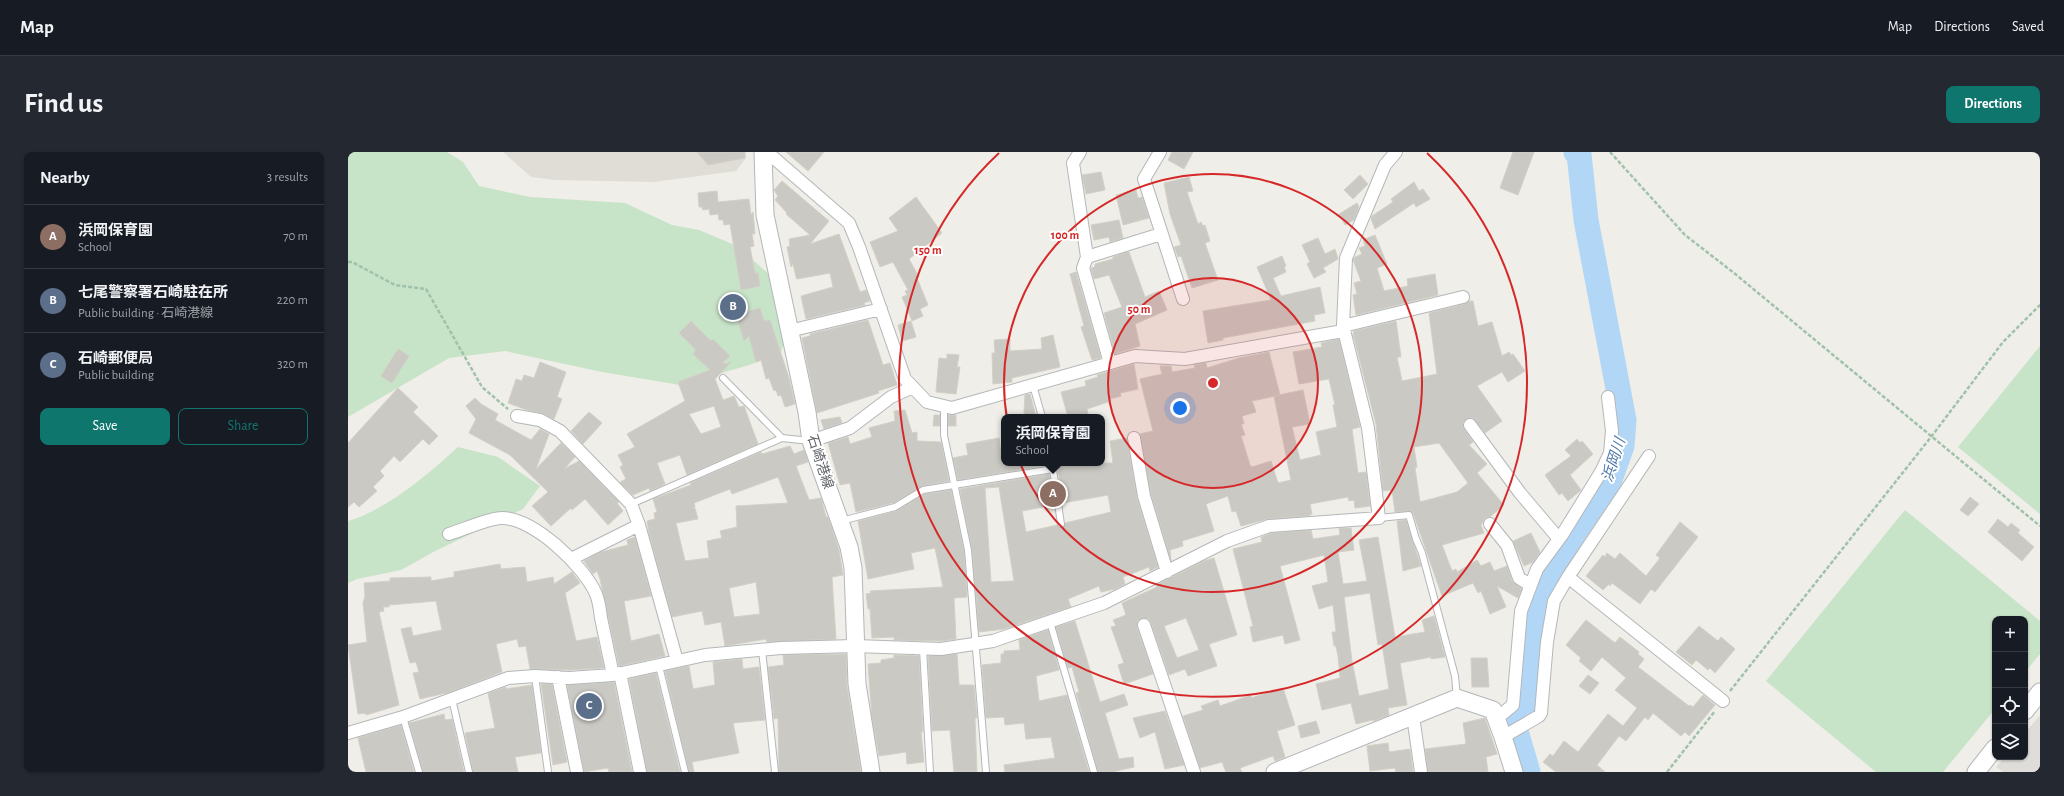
<!DOCTYPE html>
<meta charset="utf-8">
<style>
body{margin:0;font-family:"Alegreya Sans","Noto Sans JP",sans-serif;background:#242831;color:#f1f3f6}
.controls{position:absolute;right:12px;bottom:12px;display:grid;overflow:hidden;border-radius:8px;box-shadow:0 1px 3px #0004}
.controls button{width:36px;height:36px;display:grid;place-items:center;padding:0;border:0;border-bottom:1px solid #363941;background:#171b24;color:#f1f3f6;font:20px sans-serif}
.you{position:absolute;left:832px;top:256px;width:14px;height:14px;margin:-10px;border:3px solid #fff;border-radius:50%;background:#1a73e8;box-shadow:0 0 0 6px #1a73e833}
.badge{display:grid;place-items:center;width:26px;height:26px;border-radius:50%;background:#0f766e;color:#fff;font-size:13px;font-weight:700}
.pin{position:absolute;translate:-50% -50%;border:2px solid #fff;box-shadow:0 1px 4px #0006}
.popup{position:absolute;left:653px;top:262px;width:104px;height:52px;box-sizing:border-box;display:grid;place-content:center;border-radius:8px;background:#171b24;filter:drop-shadow(0 1px 3px #0005);font-size:13px;white-space:nowrap;color:#9ea1a6}
.popup b{font-size:15px;color:#f1f3f6}
.popup::after{content:'';position:absolute;left:50%;top:100%;margin-left:-8px;border:8px solid transparent;border-top-color:#171b24}
.list{margin:0;padding:0;list-style:none}
h2{display:flex;justify-content:space-between;align-items:center;height:52px;margin:0;padding:0 16px;font-size:17px}
h2 small{font-size:13px;font-weight:400;color:#9ea1a6}
.list li{display:grid;grid-template-columns:26px 1fr auto;gap:12px;align-items:center;box-sizing:border-box;height:64px;padding:0 16px;border-top:1px solid #363941}
.list b{display:block;font-size:15px;white-space:nowrap}
.list p{margin:0;font-size:13px;white-space:nowrap;color:#9ea1a6}
.list em{font-size:13px;font-style:normal;color:#9ea1a6}
.actions{display:flex;gap:8px;padding:12px 16px}
.actions a{flex:1;padding:9px 0;border:1px solid #0f766e;border-radius:8px;text-align:center;font-size:14px;color:#0f766e}
.actions .main{background:#0f766e;color:#fff}
.icon{flex:none;width:22px;height:22px;fill:none;stroke:currentColor;stroke-width:2;stroke-linecap:round;stroke-linejoin:round}
.map{position:relative;flex:none;width:1692px;height:620px;overflow:hidden;border-radius:8px}
header{display:flex;align-items:center;gap:24px;box-sizing:border-box;height:56px;padding:0 20px;background:#171b24;border-bottom:1px solid #363941}
header strong{font-size:19px}
nav{display:flex;gap:22px;margin-inline-start:auto;font-size:14px}
.intro{display:flex;align-items:center;justify-content:space-between;box-sizing:border-box;height:96px;padding:0 24px}
h1{margin:0;font-size:28px}
.button{padding:10px 18px;border-radius:8px;background:#0f766e;color:#fff;font-size:14px;font-weight:700}
main{display:flex;gap:24px;padding:0 24px}
aside{flex:1;background:#171b24;border-radius:8px;box-shadow:0 1px 3px #0004}
.map>svg:first-child{display:block}
</style>
<header>
<strong>Map</strong>
<nav><a>Map</a><a>Directions</a><a>Saved</a></nav>
</header>
<div class="intro"><h1>Find us</h1><a class="button">Directions</a></div>
<main>
<aside>
<h2>Nearby<small>3 results</small></h2>
<ul class="list">
<li><span class="badge" style="background:#8d6e63">A</span><div><b>浜岡保育園</b><p>School</p></div><em>70 m</em></li>
<li><span class="badge" style="background:#5c6f8a">B</span><div><b>七尾警察署石崎駐在所</b><p>Public building · 石崎港線</p></div><em>220 m</em></li>
<li><span class="badge" style="background:#5c6f8a">C</span><div><b>石崎郵便局</b><p>Public building</p></div><em>320 m</em></li>
</ul>
<div class="actions"><a class="main">Save</a><a>Share</a></div>
</aside>
<div class="map">
<svg width="1692" height="620" viewBox="0 0 1692 620">
<rect width="100%" height="100%" fill="#efeee8"/>
<path fill="#deddd9" d="M 1692,563 L 1692,620 L 1655,620 L 1648,615 L 1657,605 L 1677,605 L 1677,581 Z"/>
<path fill="#dfddd6" d="M 155,0 L 397,0 L 398,6 L 388,19 L 306,30 L 207,28 L 183,25 Z"/>
<path fill="#c7e3c8" d="M 0,0 L 99,0 L 115,10 L 131,34 L 182,45 L 277,51 L 324,73 L 351,78 L 389,94 L 430,130 L 445,168 L 432,202 L 401,213 L 332,233 L 254,220 L 157,199 L 101,206 L 0,265 Z
M 1692,194 L 1692,362 L 1610,295 Z
M 110,295 L 150,305 L 192,334 L 175,357 L 87,399 L 53,418 L 9,427 L 0,431 L 0,369 C 37,359 82,321 110,295 Z
M 1557,358 L 1692,469 L 1692,502 L 1677,520 L 1677,467 L 1647,467 L 1647,557 L 1595,620 L 1528,620 L 1418,529 Z"/>
<g fill="none" stroke-linecap="round" stroke-linejoin="round">
<path stroke="#b1d6f6" stroke-width="25" d="M 1180,620 L 1165,569 L 1177,556 L 1186,469 L 1194,444 L 1224,384 L 1261,330 L 1274,294 L 1276,268 L 1238,68 L 1231,2 L 1228,0"/>
</g>
<path fill="#cbc9c4" stroke="#d3d0c6" fill-rule="evenodd" d="M 349,0 L 397,0 L 397,6 L 360,13 Z
M 438,0 L 476,0 L 460,19 Z
M 824,0 L 845,0 L 836,17 L 820,8 Z
M 1165,0 L 1186,0 L 1170,43 L 1152,36 Z
M 753,20 L 757,38 L 738,42 L 734,23 Z
M 1012,23 L 1020,32 L 1005,47 L 996,38 Z
M 841,25 L 845,39 L 839,40 L 850,72 L 853,70 L 855,74 L 857,73 L 862,89 L 857,91 L 870,128 L 844,136 L 833,104 L 830,105 L 826,95 L 833,93 L 822,62 L 816,31 Z
M 434,29 L 481,69 L 462,92 L 491,82 L 512,140 L 518,138 L 522,149 L 516,151 L 517,153 L 458,167 L 453,144 L 485,135 L 482,121 L 449,127 L 448,125 L 445,112 L 443,115 L 439,95 L 442,94 L 441,87 L 462,83 L 438,62 L 439,61 L 427,48 L 430,44 L 426,38 Z
M 1066,30 L 1071,39 L 1075,37 L 1082,47 L 1068,55 L 1066,51 L 1027,77 L 1023,67 L 1024,64 L 1045,50 L 1043,47 Z
M 788,38 L 790,46 L 794,45 L 801,66 L 775,73 L 768,43 Z
M 369,39 L 370,50 L 401,47 L 403,63 L 405,60 L 407,82 L 404,82 L 406,94 L 402,95 L 407,121 L 410,121 L 412,134 L 393,138 L 382,72 L 376,73 L 375,68 L 371,68 L 370,62 L 362,63 L 361,57 L 355,58 L 354,55 L 351,55 L 350,41 Z
M 568,45 L 594,81 L 561,107 L 571,125 L 569,126 L 580,153 L 572,157 L 575,164 L 564,169 L 554,145 L 559,143 L 557,139 L 560,138 L 545,110 L 532,115 L 522,90 L 550,79 L 541,66 Z
M 1009,51 L 1011,55 L 1006,68 L 997,73 L 991,62 Z
M 771,68 L 775,86 L 762,90 L 761,85 L 746,88 L 743,73 Z
M 1027,83 L 1039,112 L 1029,116 L 1036,139 L 1060,134 L 1059,127 L 1087,122 L 1090,143 L 1008,163 L 1005,143 L 1009,142 L 1006,131 L 1013,129 L 1005,108 L 1007,105 L 1014,102 L 1011,96 L 1017,94 L 1015,88 Z
M 970,86 L 977,102 L 987,97 L 990,107 L 975,116 L 978,120 L 966,126 L 959,112 L 962,110 L 954,93 Z
M 779,100 L 781,100 L 797,145 L 811,139 L 819,158 L 787,172 L 792,194 L 767,202 L 756,161 L 774,155 L 761,123 L 746,127 L 743,116 L 747,115 L 747,112 L 765,107 L 765,105 Z
M 934,104 L 938,114 L 936,115 L 938,120 L 925,126 L 933,144 L 972,135 L 977,161 L 966,163 L 967,169 L 875,186 L 875,188 L 860,191 L 855,159 L 923,148 L 909,115 Z
M 728,120 L 753,206 L 744,208 L 733,175 L 736,174 L 722,122 Z
M 1121,149 L 1125,149 L 1130,174 L 1144,170 L 1154,204 L 1161,200 L 1163,203 L 1165,202 L 1177,219 L 1160,230 L 1154,220 L 1129,234 L 1154,269 L 1137,281 L 1125,266 L 1121,266 L 1115,270 L 1116,277 L 1125,290 L 1121,293 L 1139,312 L 1129,321 L 1156,353 L 1142,365 L 1137,366 L 1133,373 L 1136,381 L 1094,393 L 1104,419 L 1108,417 L 1109,420 L 1129,408 L 1133,414 L 1142,410 L 1146,419 L 1159,414 L 1164,429 L 1174,437 L 1170,446 L 1149,434 L 1158,455 L 1142,462 L 1133,439 L 1130,441 L 1125,431 L 1094,444 L 1065,361 L 1061,359 L 1047,360 L 1044,338 L 1035,339 L 1028,272 L 1005,182 L 1006,179 L 1048,169 L 1053,205 L 1049,205 L 1054,229 L 1089,222 L 1081,161 L 1117,152 ZM 1091,291 L 1120,331 L 1109,340 L 1072,350 L 1067,316 L 1069,315 L 1066,295 Z
M 412,156 L 416,169 L 422,168 L 441,226 L 447,252 L 437,255 L 433,243 L 430,244 L 428,238 L 426,239 L 421,226 L 418,227 L 413,208 L 408,210 L 401,184 L 396,189 L 388,163 Z
M 520,168 L 535,213 L 542,211 L 549,233 L 530,239 L 531,241 L 469,261 L 454,186 L 462,184 L 462,182 Z
M 343,169 L 363,189 L 365,187 L 382,204 L 375,210 L 377,212 L 383,210 L 367,227 L 375,248 L 386,244 L 391,255 L 396,254 L 410,292 L 339,323 L 332,303 L 309,311 L 317,332 L 302,339 L 301,336 L 285,343 L 272,330 L 278,327 L 272,315 L 275,313 L 270,303 L 287,295 L 279,282 L 337,249 L 330,230 L 362,218 L 345,202 L 348,198 L 331,181 ZM 366,254 L 373,275 L 353,282 L 341,262 Z
M 563,169 L 568,185 L 554,189 L 550,173 Z
M 705,183 L 712,215 L 664,226 L 664,230 L 645,232 L 644,201 L 647,201 L 646,188 L 662,187 L 662,199 L 694,197 L 693,186 Z
M 991,187 L 1012,275 L 1004,277 L 1010,321 L 1018,320 L 1022,354 L 1007,356 L 1006,348 L 1001,349 L 1000,345 L 962,352 L 964,362 L 960,364 L 920,367 L 893,374 L 888,359 L 884,360 L 880,344 L 858,352 L 866,379 L 834,389 L 835,394 L 822,398 L 823,409 L 803,342 L 792,282 L 805,279 L 792,227 L 814,222 L 812,214 L 823,214 L 824,220 L 847,216 L 846,213 L 858,211 L 859,216 L 891,206 L 921,200 L 932,243 L 904,249 L 908,260 L 894,264 L 896,272 L 893,272 L 897,283 L 893,284 L 902,313 L 904,315 L 923,309 L 930,331 L 943,328 L 926,244 L 955,238 L 962,272 L 944,275 L 952,308 L 973,303 L 968,280 L 989,275 L 985,253 L 987,253 L 981,227 L 951,232 L 945,200 L 974,195 L 973,191 Z
M 50,197 L 61,204 L 44,231 L 33,224 Z
M 599,202 L 611,203 L 609,215 L 612,215 L 608,242 L 588,240 L 591,206 L 599,207 Z
M 192,210 L 218,220 L 209,245 L 214,247 L 206,267 L 194,261 L 179,258 L 160,251 L 168,227 L 174,229 L 176,223 L 186,226 Z
M 786,212 L 790,237 L 772,241 L 773,244 L 762,247 L 763,249 L 739,257 L 740,263 L 720,265 L 713,240 L 738,234 L 737,229 L 750,225 L 749,223 Z
M 50,236 L 70,255 L 65,260 L 90,284 L 81,293 L 75,287 L 52,310 L 46,304 L 32,319 L 36,324 L 25,335 L 29,339 L 11,355 L 6,350 L 0,355 L 0,291 Z
M 682,242 L 688,265 L 677,265 L 676,260 L 677,243 Z
M 127,246 L 133,252 L 150,262 L 147,268 L 183,288 L 192,277 L 201,282 L 188,317 L 213,291 L 227,305 L 216,317 L 231,309 L 271,350 L 269,351 L 275,359 L 260,373 L 237,347 L 224,358 L 223,356 L 203,374 L 184,354 L 200,340 L 162,303 L 121,281 L 128,267 L 118,254 Z
M 557,258 L 564,281 L 569,280 L 569,289 L 593,290 L 601,329 L 574,334 L 545,351 L 508,360 L 502,331 L 492,333 L 480,291 L 500,285 L 502,292 L 524,285 L 521,276 L 547,269 L 546,259 Z
M 241,260 L 254,271 L 235,292 L 223,279 Z
M 586,263 L 592,263 L 592,274 L 585,274 Z
M 600,263 L 608,263 L 608,274 L 600,274 Z
M 492,265 L 494,271 L 476,277 L 473,268 Z
M 651,286 L 654,311 L 700,311 L 700,313 L 610,328 L 605,306 L 620,303 L 618,292 Z
M 779,286 L 789,346 L 810,415 L 802,419 L 801,415 L 775,425 L 777,432 L 767,437 L 753,440 L 751,434 L 720,447 L 723,455 L 656,477 L 631,480 L 624,398 L 612,337 L 701,322 L 706,353 L 674,359 L 678,380 L 709,373 L 714,376 L 717,371 L 763,360 L 760,343 L 715,351 L 709,311 L 765,311 L 762,289 ZM 651,335 L 666,429 L 643,430 L 637,336 Z
M 1229,287 L 1232,291 L 1234,289 L 1245,302 L 1222,323 L 1233,338 L 1220,349 L 1214,341 L 1211,343 L 1197,323 L 1223,304 L 1217,298 Z
M 442,294 L 446,302 L 456,298 L 460,310 L 448,314 L 461,348 L 473,346 L 478,365 L 480,365 L 491,398 L 495,423 L 484,425 L 488,487 L 419,490 L 418,487 L 377,494 L 373,470 L 357,473 L 354,459 L 324,465 L 301,381 L 299,369 L 307,367 L 306,361 L 309,360 L 305,347 L 343,333 L 342,331 L 413,300 L 414,302 ZM 430,325 L 440,351 L 388,354 L 389,375 L 372,379 L 374,386 L 359,389 L 361,406 L 337,409 L 328,371 L 350,367 L 347,356 L 344,356 L 347,355 L 346,351 L 382,337 L 384,342 ZM 408,430 L 412,462 L 386,465 L 381,436 Z
M 603,338 L 616,399 L 619,445 L 606,446 L 608,487 L 593,489 L 546,488 L 546,485 L 524,486 L 522,457 L 520,457 L 518,442 L 523,441 L 522,439 L 595,435 L 587,396 L 563,401 L 566,417 L 520,427 L 510,369 L 548,359 L 577,342 Z
M 1622,345 L 1631,352 L 1620,364 L 1612,358 Z
M 1650,367 L 1660,375 L 1663,371 L 1672,378 L 1670,381 L 1686,395 L 1674,409 L 1640,380 Z
M 1058,368 L 1073,414 L 1055,419 L 1049,369 Z
M 1332,370 L 1350,385 L 1307,440 L 1303,437 L 1292,452 L 1264,431 L 1262,434 L 1261,432 L 1255,438 L 1238,424 L 1255,403 L 1257,405 L 1259,401 L 1267,407 L 1272,401 L 1298,424 L 1312,406 L 1308,403 Z
M 991,376 L 1003,376 L 1006,398 L 990,400 L 995,432 L 1019,429 L 1011,388 L 1030,385 L 1047,485 L 1077,480 L 1074,468 L 1086,464 L 1097,505 L 1083,507 L 1083,505 L 1052,511 L 1059,553 L 1040,556 L 1041,563 L 1026,569 L 1025,568 L 1008,572 L 1003,551 L 974,558 L 968,532 L 992,526 L 990,504 L 988,494 L 986,494 L 984,480 L 988,480 L 985,453 L 971,457 L 964,434 L 980,430 L 976,403 L 932,414 L 952,488 L 937,492 L 935,483 L 905,490 L 902,475 L 905,474 L 885,397 L 914,390 L 913,385 L 923,381 L 963,378 L 965,387 L 992,383 ZM 1022,441 L 1030,493 L 1034,492 L 1041,537 L 1011,544 L 1004,509 L 996,445 Z
M 1183,381 L 1192,400 L 1185,410 L 1176,414 L 1165,389 Z
M 287,385 L 303,444 L 276,449 L 283,489 L 311,482 L 317,504 L 271,514 L 252,427 L 249,419 L 245,422 L 236,409 L 253,400 L 280,393 L 279,388 Z
M 866,406 L 889,483 L 861,492 L 869,514 L 840,524 L 837,517 L 821,523 L 803,471 L 801,467 L 794,466 L 790,468 L 789,475 L 805,522 L 776,532 L 770,513 L 776,511 L 763,475 L 768,474 L 765,468 L 778,463 L 774,451 L 809,435 L 808,433 L 856,409 ZM 838,466 L 851,498 L 829,506 L 816,474 Z
M 152,412 L 153,417 L 177,415 L 179,430 L 205,425 L 206,432 L 224,420 L 232,431 L 217,441 L 228,489 L 249,485 L 256,516 L 221,518 L 182,517 L 178,494 L 171,495 L 169,487 L 148,492 L 154,520 L 102,540 L 72,547 L 65,521 L 71,520 L 68,510 L 62,511 L 53,477 L 63,475 L 65,484 L 94,478 L 88,449 L 41,453 L 41,455 L 35,455 L 36,459 L 31,460 L 51,553 L 18,563 L 17,561 L 10,562 L 0,493 L 19,490 L 15,451 L 17,444 L 16,431 L 42,429 L 42,426 L 83,425 L 83,429 L 106,425 L 106,420 Z
M 1238,468 L 1267,491 L 1272,485 L 1291,500 L 1290,502 L 1296,507 L 1290,515 L 1341,554 L 1342,553 L 1345,555 L 1355,543 L 1367,553 L 1341,584 L 1337,580 L 1333,584 L 1305,561 L 1300,568 L 1297,565 L 1278,589 L 1271,584 L 1249,613 L 1257,620 L 1208,620 L 1195,610 L 1202,602 L 1205,604 L 1216,589 L 1230,600 L 1260,562 L 1275,574 L 1289,556 L 1267,538 L 1278,526 L 1254,505 L 1243,519 L 1231,509 L 1233,506 L 1218,493 Z
M 727,469 L 752,550 L 776,542 L 780,553 L 757,561 L 771,607 L 785,605 L 786,615 L 764,620 L 750,620 L 728,541 L 731,540 L 724,515 L 720,516 L 708,475 Z
M 1351,474 L 1370,489 L 1373,485 L 1387,497 L 1367,521 L 1362,516 L 1360,518 L 1348,508 L 1344,513 L 1328,500 Z
M 700,478 L 711,518 L 688,524 L 691,549 L 719,543 L 741,620 L 657,620 L 656,613 L 707,606 L 703,585 L 678,587 L 676,571 L 657,573 L 656,565 L 638,566 L 634,513 L 653,511 L 653,502 L 656,502 L 656,499 L 672,498 L 671,488 Z
M 498,502 L 499,534 L 513,620 L 431,620 L 430,566 L 426,567 L 420,515 L 436,513 L 435,503 Z
M 609,502 L 611,533 L 626,533 L 629,566 L 627,566 L 629,620 L 606,620 L 602,578 L 584,579 L 580,504 Z
M 546,503 L 571,504 L 575,580 L 573,580 L 576,610 L 559,612 L 558,600 L 531,604 L 524,566 L 520,512 L 533,511 L 533,508 L 546,506 Z
M 1123,506 L 1139,506 L 1141,535 L 1124,535 Z
M 394,507 L 395,517 L 411,515 L 417,568 L 385,571 L 391,601 L 344,610 L 346,620 L 341,620 L 317,519 L 341,514 L 345,537 L 367,533 L 365,510 Z
M 308,521 L 332,620 L 299,620 L 281,527 Z
M 1240,523 L 1251,531 L 1242,542 L 1231,534 Z
M 266,530 L 284,620 L 261,620 L 260,616 L 236,620 L 219,533 Z
M 193,532 L 204,532 L 219,610 L 205,613 Z
M 184,533 L 193,601 L 167,605 L 170,620 L 125,620 L 117,581 L 147,576 L 140,541 L 158,535 L 158,537 Z
M 935,536 L 947,573 L 929,579 L 937,605 L 927,609 L 925,604 L 892,616 L 894,620 L 878,620 L 874,610 L 852,616 L 835,564 L 855,558 L 853,554 L 870,548 L 872,554 L 903,543 L 903,546 Z
M 817,559 L 836,613 L 817,617 L 807,580 L 792,586 L 785,566 Z
M 96,562 L 97,568 L 104,567 L 116,620 L 75,620 L 61,571 Z
M 1137,566 L 1149,602 L 1138,605 L 1140,620 L 1080,620 L 1077,597 L 1118,592 L 1115,571 Z
M 968,569 L 972,581 L 953,586 L 950,574 Z
M 53,573 L 66,620 L 18,620 L 10,586 Z
M 1040,591 L 1041,600 L 1062,597 L 1065,620 L 1048,620 L 1047,616 L 1022,619 L 1019,594 Z"/>
<g fill="none" stroke-linecap="round" stroke-linejoin="round">
<g stroke="#b4b7ba" stroke-width="8">
<path id="lane" d="M 375,226 L 434,286
M 685,233 L 694,265
M 596,254 L 596,283 L 620,398 L 638,620
M 704,311 L 713,372
M 283,352 L 434,286 L 462,289
M 1031,366 L 1061,363 L 1068,387 L 1074,401 L 1107,524 L 1109,546
M 493,369 L 547,355 L 575,338 L 705,317
M 702,470 L 746,620
M 575,497 L 582,620
M 414,498 L 427,620
M 311,514 L 337,620
M 187,524 L 200,620
M 104,547 L 121,620
M 55,565 L 71,620"/>
</g>
<g stroke="#b4b7ba" stroke-width="14">
<path id="street" d="M 419,0 L 501,71 L 511,95 L 557,227 L 579,250 L 604,256 L 787,204 L 837,207 L 995,179
M 732,0 L 725,11 L 739,105 L 735,116 L 762,211
M 812,0 L 796,27 L 835,147
M 739,105 L 813,82
M 995,174 L 1115,145
M 441,179 L 533,157
M 169,264 L 192,268 L 212,279 L 283,352 L 291,373 L 329,509
M 1122,273 L 1172,341 L 1211,387
M 786,286 L 796,344 L 819,420
M 463,289 L 502,276 L 543,245 L 565,235
M 1142,372 L 1159,393 L 1171,426 L 1182,433
M 101,382 C 114,378 142,366 153,366 C 185,365 236,414 248,442 C 251,449 252,458 253,466 C 257,485 261,504 265,523
M 223,407 L 291,373
M 1220,425 L 1375,549
M 796,473 L 846,620
M 272,521 L 292,620
M 210,525 L 229,620
M 1065,564 L 1073,620
M 1148,567 L 1165,553 L 1173,459 L 1189,417 L 1214,383 L 1253,320 L 1262,301 L 1264,279 L 1260,245
M 0,581 L 55,565 L 160,526 L 187,524 L 221,526 L 265,523 L 357,503 L 433,496 L 507,494 L 593,497 L 645,489 L 756,451 L 879,389 L 921,374 L 1031,366 L 1020,276 L 995,174 L 998,106 L 1037,13 L 1048,0
M 1155,585 L 1191,564 L 1193,561 L 1199,490 L 1206,449 L 1220,425 L 1301,304"/>
</g>
<g stroke="#b4b6ba" stroke-width="19">
<path id="secondary" d="M 415,0 L 417,63 L 459,260 L 463,289 L 501,395 L 505,416 L 509,532 L 523,620
M 1677,559 L 1692,540
M 927,620 L 1109,546 L 1145,558 L 1155,585 L 1166,620
M 1628,620 L 1647,596"/>
</g>
<path stroke="#a0c2aa" stroke-width="2.5" stroke-dasharray="4 2" stroke-linecap="butt" d="M 1262,0 L 1337,83 L 1386,121 L 1692,374
M 0,110 L 4,110 L 47,133 L 78,137 L 134,235 L 160,257
M 1382,539 L 1583,285 L 1655,190 L 1692,153
M 1319,620 L 1367,559"/>
<use href="#lane" stroke="#fff" stroke-width="6"/>
<use href="#street" stroke="#fff" stroke-width="12"/>
<use href="#secondary" stroke="#fff" stroke-width="17"/>
</g>
<circle cx="865" cy="231" r="105" fill="#d62828" fill-opacity=".12"/>
<g fill="none" stroke="#d62828" stroke-width="2">
<circle cx="865" cy="231" r="105"/>
<circle cx="865" cy="231" r="209"/>
<path d="M1079 1A314 314 0 1 1 651 1"/>
</g>
<g text-anchor="middle" dominant-baseline="central" stroke-width="4" stroke-linejoin="round" paint-order="stroke">
<g font-size="14" fill="#5f6266" stroke="#fff">
<text transform="translate(472 310) rotate(72)">石崎港線</text>
</g>
<g font-size="15" font-style="italic" fill="#4f78a6" stroke="#fff">
<text transform="translate(1266 308) rotate(-72)">浜岡川</text>
</g>
</g>
<circle cx="865" cy="231" r="6" fill="#d62828" stroke="#fff" stroke-width="2"/>
<g font-size="12" text-anchor="middle" font-weight="bold" fill="#d62828" stroke="#fff" stroke-width="4" stroke-linejoin="round" paint-order="stroke">
<text x="717" y="87">100 m</text>
<text x="580" y="102">150 m</text>
<text x="791" y="161">50 m</text>
</g>
</svg>
<div class="controls">
<button>+</button>
<button>−</button>
<button><svg class="icon" aria-label="locate" viewBox="0 0 24 24"><circle cx="12" cy="12" r="6"/><path d="M12 2v4M12 18v4M2 12h4M18 12h4"/></svg></button>
<button><svg class="icon" aria-label="layers" viewBox="0 0 24 24"><path d="M12 4l9 5-9 5-9-5zM3 14l9 5 9-5"/></svg></button>
</div>
<div class="you"></div>
<div class="pin badge" style="left:705px;top:342px;background:#8d6e63">A</div>
<div class="popup"><b>浜岡保育園</b>School</div>
<div class="pin badge" style="left:385px;top:155px;background:#5c6f8a">B</div>
<div class="pin badge" style="left:241px;top:554px;background:#5c6f8a">C</div>
</div>
</main>
